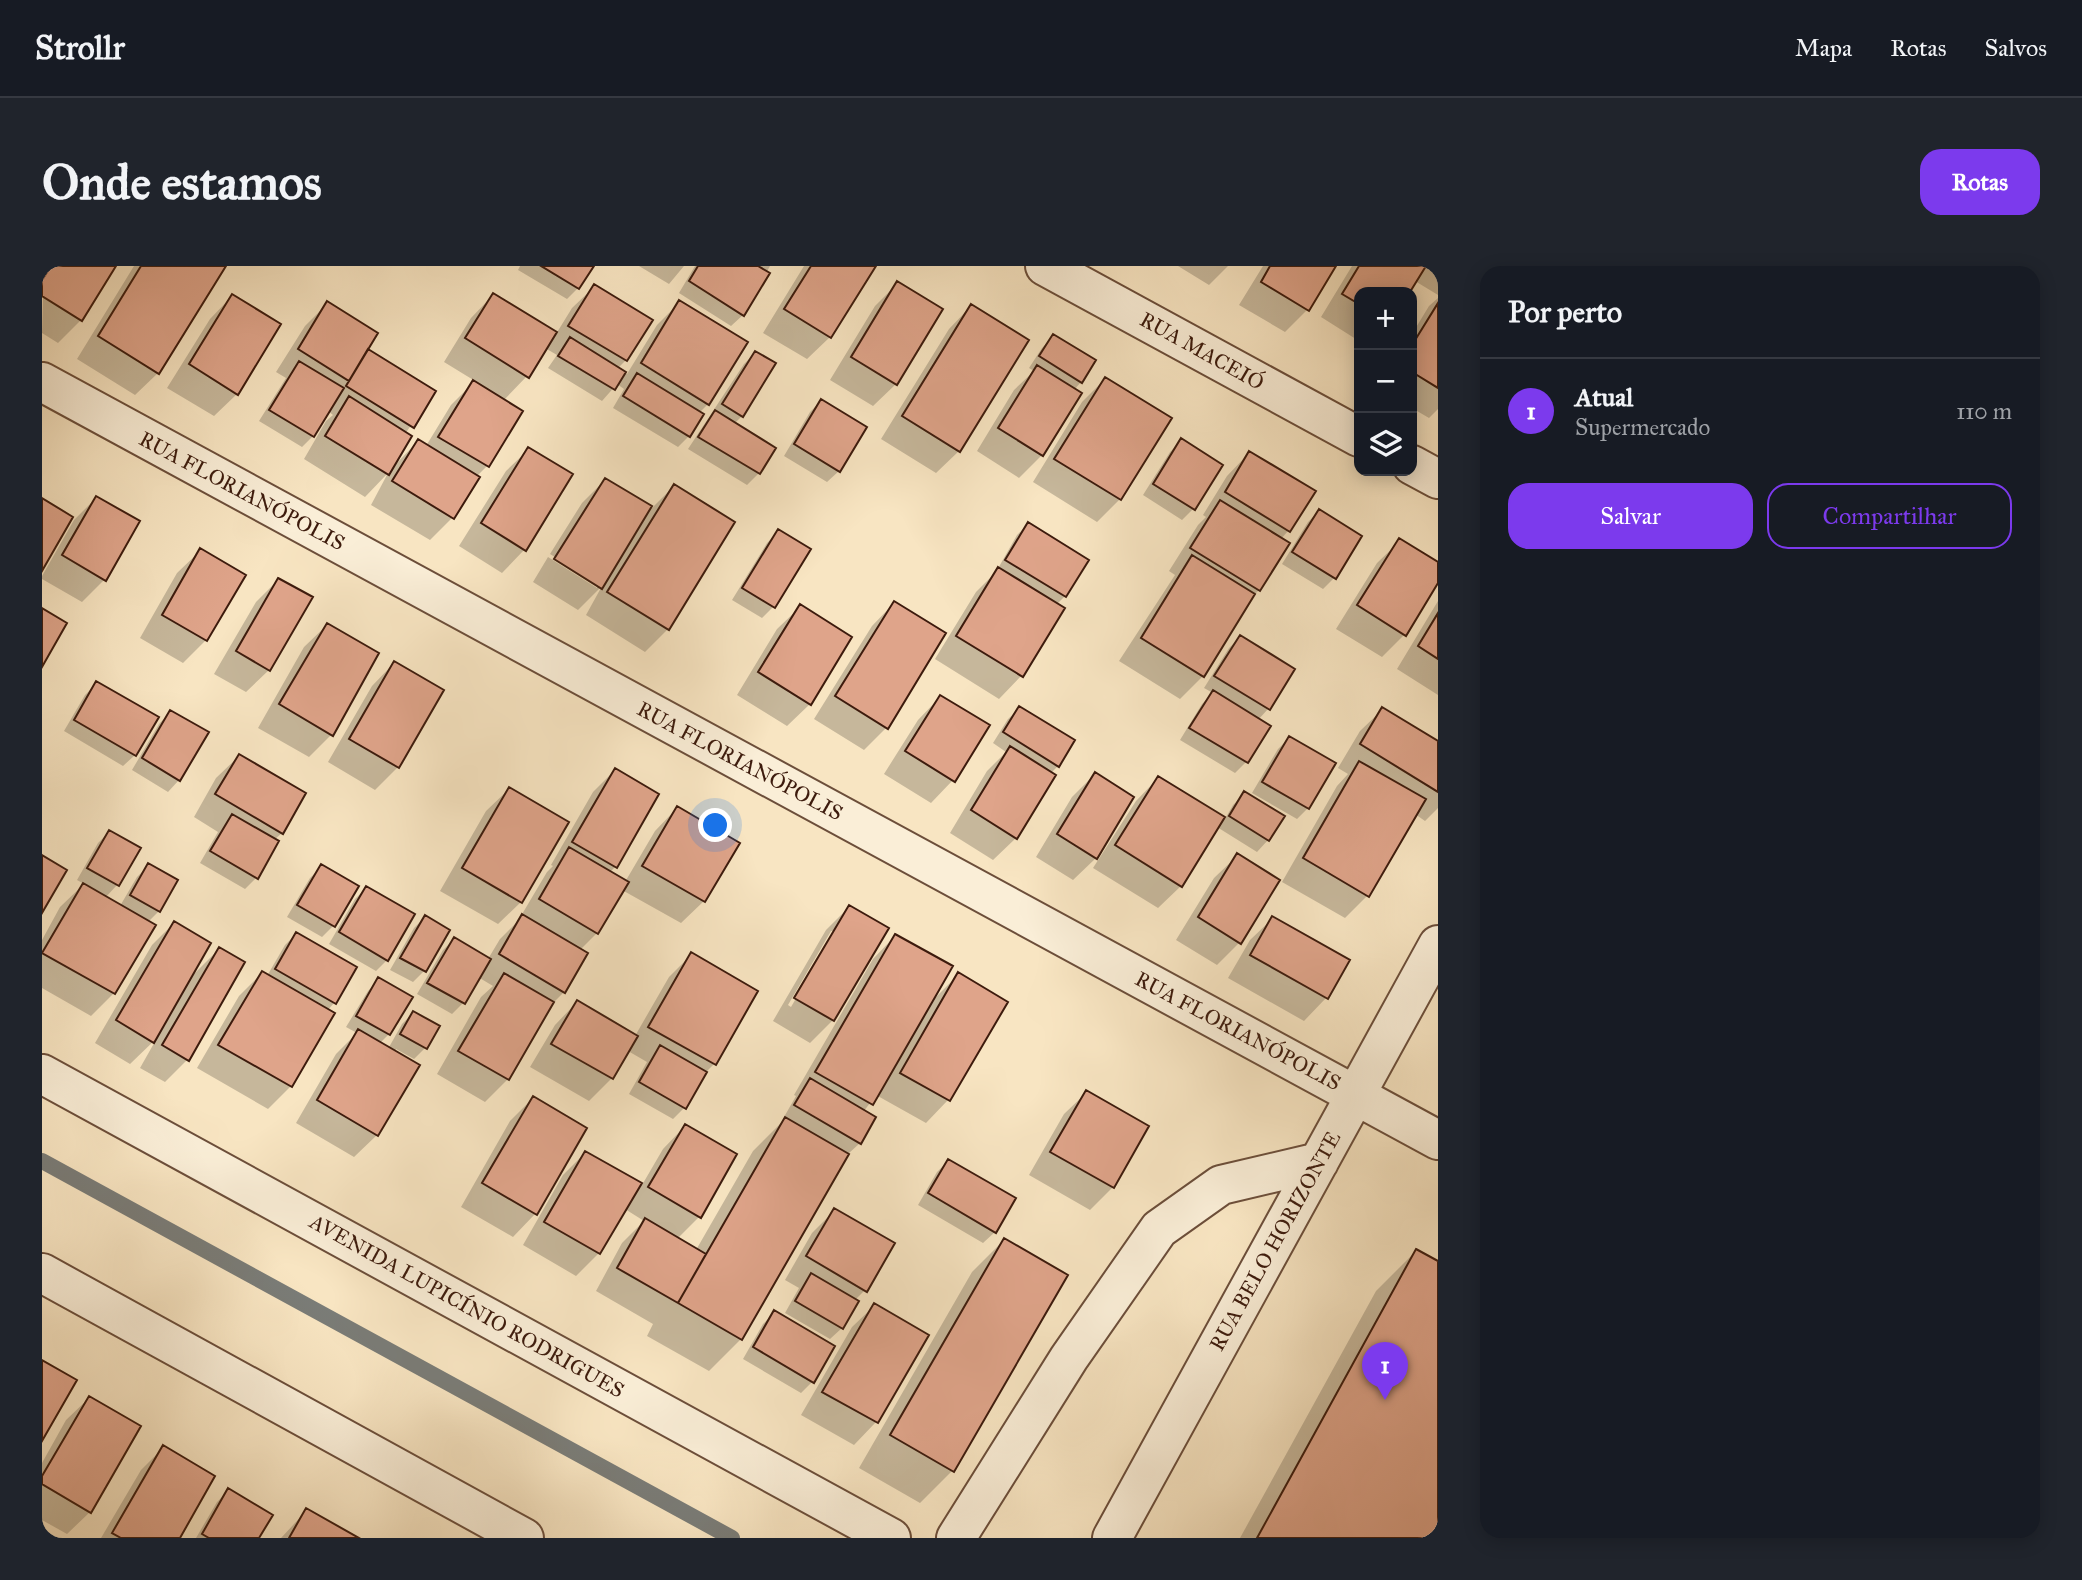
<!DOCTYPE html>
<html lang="pt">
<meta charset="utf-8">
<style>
body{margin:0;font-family:"IM FELL Great Primer",serif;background:#20242c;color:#f1f3f6}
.controls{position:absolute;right:21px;top:21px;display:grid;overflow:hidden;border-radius:14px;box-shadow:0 4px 18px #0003}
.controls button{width:63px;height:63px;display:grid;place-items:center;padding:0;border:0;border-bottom:2px solid #363941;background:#171b24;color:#f1f3f6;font:35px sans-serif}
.you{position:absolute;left:674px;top:560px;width:24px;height:24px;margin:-18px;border:5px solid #fff;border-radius:50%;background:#1a73e8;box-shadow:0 0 0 10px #1a73e833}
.badge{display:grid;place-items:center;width:46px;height:46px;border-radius:50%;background:#7c3aed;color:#fff;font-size:23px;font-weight:700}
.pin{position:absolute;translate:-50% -58px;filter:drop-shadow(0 2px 4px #0008)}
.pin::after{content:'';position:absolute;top:37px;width:24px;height:21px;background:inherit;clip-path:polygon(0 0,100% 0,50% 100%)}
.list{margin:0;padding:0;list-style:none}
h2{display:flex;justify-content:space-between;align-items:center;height:91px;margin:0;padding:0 28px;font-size:30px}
h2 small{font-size:23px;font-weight:400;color:#9ea1a6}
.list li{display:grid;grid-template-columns:46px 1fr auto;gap:21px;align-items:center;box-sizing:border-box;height:105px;padding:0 28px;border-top:2px solid #363941}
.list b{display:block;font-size:26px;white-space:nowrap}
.list p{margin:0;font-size:23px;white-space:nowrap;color:#9ea1a6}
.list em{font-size:23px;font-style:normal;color:#9ea1a6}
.actions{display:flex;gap:14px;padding:21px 28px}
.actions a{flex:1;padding:16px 0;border:2px solid #7c3aed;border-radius:21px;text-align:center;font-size:24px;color:#7c3aed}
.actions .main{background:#7c3aed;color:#fff}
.icon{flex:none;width:38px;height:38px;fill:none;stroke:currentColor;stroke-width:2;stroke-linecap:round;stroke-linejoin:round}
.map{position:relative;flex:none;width:1396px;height:1272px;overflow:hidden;border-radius:21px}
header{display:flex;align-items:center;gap:42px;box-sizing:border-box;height:98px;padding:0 35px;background:#171b24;border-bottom:2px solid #363941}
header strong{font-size:33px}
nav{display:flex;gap:38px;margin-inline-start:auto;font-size:24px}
.intro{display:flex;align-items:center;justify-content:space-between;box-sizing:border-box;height:168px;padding:0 42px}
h1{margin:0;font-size:49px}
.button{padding:18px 32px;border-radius:21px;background:#7c3aed;color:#fff;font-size:24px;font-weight:700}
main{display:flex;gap:42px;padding:0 42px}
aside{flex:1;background:#171b24;border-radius:21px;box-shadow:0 4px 18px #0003}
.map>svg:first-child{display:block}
</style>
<header>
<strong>Strollr</strong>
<nav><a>Mapa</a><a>Rotas</a><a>Salvos</a></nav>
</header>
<div class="intro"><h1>Onde estamos</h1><a class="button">Rotas</a></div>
<main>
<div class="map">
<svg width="1396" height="1272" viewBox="0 0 1396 1272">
<rect width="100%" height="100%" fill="#f8e5c2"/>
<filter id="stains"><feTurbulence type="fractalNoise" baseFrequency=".00286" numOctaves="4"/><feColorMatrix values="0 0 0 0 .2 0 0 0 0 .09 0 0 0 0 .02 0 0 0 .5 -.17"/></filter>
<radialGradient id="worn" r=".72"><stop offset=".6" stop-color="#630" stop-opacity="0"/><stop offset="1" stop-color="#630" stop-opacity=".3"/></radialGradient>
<path fill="#0003" fill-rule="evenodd" d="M 2,0 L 72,0 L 39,54 L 16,77 L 0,67 Z
M 92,0 L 182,0 L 116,107 L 93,129 L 35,93 Z
M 478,0 L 550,0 L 536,22 L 525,33 L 476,4 Z
M 597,0 L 642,0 L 627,18 Z
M 653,0 L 728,0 L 701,49 L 689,60 L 637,27 Z
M 762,0 L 832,0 L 788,71 L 765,93 L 721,67 Z
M 1136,0 L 1186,0 L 1167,19 Z
M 1221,0 L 1292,0 L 1266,43 L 1243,66 L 1197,39 Z
M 1310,0 L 1396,0 L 1396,29 L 1373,15 L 1366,26 L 1317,26 L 1317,75 L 1279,51 Z
M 856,17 L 854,118 L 831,140 L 788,114 L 833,40 Z
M 553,20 L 584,94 L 575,103 L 585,108 L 615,59 L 638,36 L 666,138 L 657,147 L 647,170 L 636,181 L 571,142 L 582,123 L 575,118 L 560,135 L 506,102 L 515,89 L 503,82 L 485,110 L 461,135 L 445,200 L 434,211 L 411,251 L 388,274 L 329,239 L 346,207 L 323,231 L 262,193 L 284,155 L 291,149 L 286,145 L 271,170 L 260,181 L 217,155 L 244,112 L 234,106 L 263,60 L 285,38 L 324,84 L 392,126 L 363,168 L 353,199 L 376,175 L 384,180 L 409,139 L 433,115 L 402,96 L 429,52 L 451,29 L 514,68 L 530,42 Z
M 190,30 L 195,128 L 172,150 L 125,122 L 168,53 Z
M 1396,32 L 1396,143 L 1387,152 L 1370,142 L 1370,68 L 1387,40 Z
M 929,40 L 917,185 L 894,207 L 839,173 L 907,63 Z
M 1011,70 L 1052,95 L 1039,116 L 1032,124 L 1038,127 L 1000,189 L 977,212 L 935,185 L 972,124 L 992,105 L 987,102 L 1000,82 Z
M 713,87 L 700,150 L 692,158 L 731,183 L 717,207 L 705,219 L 646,183 L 702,98 Z
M 1063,113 L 1078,233 L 1055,256 L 991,216 L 1040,136 Z
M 779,135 L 797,205 L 785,216 L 742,190 L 768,146 Z
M 1139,175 L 1151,243 L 1140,254 L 1101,229 L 1128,186 Z
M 487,183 L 529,208 L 482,284 L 460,307 L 417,280 L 464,205 Z
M 1207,187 L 1271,226 L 1246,265 L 1239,273 L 1217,324 L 1210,331 L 1161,410 L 1138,433 L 1077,395 L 1133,309 L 1127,305 L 1156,259 L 1164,251 L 1161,249 L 1185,210 Z
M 563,214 L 610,242 L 632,220 L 626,363 L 603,386 L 544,349 L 560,320 L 536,344 L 491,316 L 506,291 L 555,322 L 555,317 L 508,288 L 540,237 Z
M 54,232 L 63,313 L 40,336 L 0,313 L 0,310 L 32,254 Z
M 1277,245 L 1292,312 L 1281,323 L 1240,298 L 1266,256 Z
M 986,258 L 1044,294 L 1023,330 L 1014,339 L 1021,343 L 979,410 L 957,433 L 893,393 L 934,326 L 954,306 L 975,269 Z
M 736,266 L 767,284 L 731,341 L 720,352 L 690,334 L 725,277 Z
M 1358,275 L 1396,298 L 1396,314 L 1362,369 L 1340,391 L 1294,363 L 1335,297 Z
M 158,285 L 164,374 L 141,397 L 98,372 L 135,307 Z
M 236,314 L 227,404 L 204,426 L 172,408 L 214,336 Z
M 1396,335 L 1396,429 L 1355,403 Z
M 852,337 L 844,462 L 822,484 L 772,453 L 830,360 Z
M 758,341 L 768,438 L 745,460 L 695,429 L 735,363 Z
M 285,359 L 289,469 L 267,491 L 216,462 L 262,381 Z
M 1198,371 L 1250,403 L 1226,443 L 1216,454 L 1227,460 L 1204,496 L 1193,507 L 1138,474 L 1160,438 L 1171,427 L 1162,422 L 1187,382 Z
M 352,397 L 356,501 L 333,524 L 286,496 L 330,420 Z
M 54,418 L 93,489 L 81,500 L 22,465 L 43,429 Z
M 898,431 L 911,514 L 889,537 L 842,508 L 876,454 Z
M 978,442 L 1016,500 L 1008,508 L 974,572 L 951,594 L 908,567 L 945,505 L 964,486 L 951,477 L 966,453 Z
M 1341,443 L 1396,477 L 1396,542 L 1383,555 L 1373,548 L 1325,630 L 1303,652 L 1240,616 L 1295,520 L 1306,508 L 1296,502 L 1318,465 Z
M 128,446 L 164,467 L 137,514 L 126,526 L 90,504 L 117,458 Z
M 1247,472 L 1266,542 L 1255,553 L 1210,527 L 1236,483 Z
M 197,490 L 240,567 L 232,574 L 214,612 L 203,623 L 158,597 L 176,566 L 152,551 L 174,512 Z
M 573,504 L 574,600 L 567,607 L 583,616 L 613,565 L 635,542 L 662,635 L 639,657 L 580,624 L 555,667 L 538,684 L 522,726 L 509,739 L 466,813 L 443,836 L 395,808 L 439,731 L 451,720 L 436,711 L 421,737 L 410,748 L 375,728 L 401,684 L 412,673 L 446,693 L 458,673 L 476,655 L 505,606 L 511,600 L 509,599 L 551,526 Z
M 1053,508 L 1054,592 L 1031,614 L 994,591 L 1030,531 Z
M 1116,512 L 1183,553 L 1191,539 L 1202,528 L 1226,574 L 1215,586 L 1175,561 L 1139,620 L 1116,642 L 1051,602 L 1094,535 Z
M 467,523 L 479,636 L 456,658 L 398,625 L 444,545 Z
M 67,566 L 97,583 L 75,619 L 63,632 L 78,640 L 95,611 L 107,599 L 117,645 L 106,656 L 112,659 L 72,727 L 49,750 L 0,722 L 0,674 L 18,641 L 42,618 L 35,614 L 56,577 Z
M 1195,590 L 1197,677 L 1175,699 L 1134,674 L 1172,612 Z
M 280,600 L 291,660 L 280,671 L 245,651 L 268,612 Z
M 324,622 L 345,694 L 334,705 L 287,678 L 313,633 Z
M 807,641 L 791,754 L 768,777 L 731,755 L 784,664 ZM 789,665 L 793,665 L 749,741 L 746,739 Z
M 383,651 L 382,705 L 371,716 L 348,704 L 372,662 Z
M 1231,652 L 1306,695 L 1284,732 L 1262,755 L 1186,712 L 1208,674 Z
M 132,657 L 149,711 L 177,683 L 145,794 L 123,816 L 98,802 L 115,772 L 88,798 L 53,777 L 110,679 Z
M 254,668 L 313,701 L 292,737 L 285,745 L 249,820 L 226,843 L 155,802 L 197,730 L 220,707 L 225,710 L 243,679 Z
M 853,670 L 892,733 L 916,709 L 906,834 L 884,857 L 834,829 L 822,845 L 832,852 L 818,877 L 806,888 L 699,1073 L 667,1105 L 605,1070 L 611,1058 L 554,1025 L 580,977 L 602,955 L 583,943 L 557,987 L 534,1010 L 481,979 L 521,909 L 543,887 L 600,919 L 621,883 L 643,860 L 693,889 L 657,951 L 635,973 L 654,984 L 711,885 L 744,852 L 742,851 L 754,830 L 752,829 L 831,693 Z
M 650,688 L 714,726 L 672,798 L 661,809 L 642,842 L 631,853 L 587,828 L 605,796 L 586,785 L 570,812 L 547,835 L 488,801 L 513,759 L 535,736 L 593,770 L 627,711 Z
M 337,713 L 347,768 L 337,778 L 346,783 L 360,758 L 371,747 L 395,760 L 383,782 L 372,793 L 354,783 L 335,869 L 312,891 L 254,857 L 294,788 L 315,767 L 304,761 L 326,725 Z
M 1045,826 L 1071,921 L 1048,944 L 987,909 L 1022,848 Z
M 491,832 L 543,863 L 493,948 L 471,971 L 419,941 L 468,855 Z
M 906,895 L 953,966 L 941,977 L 876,939 L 895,906 Z
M 793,944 L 823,1024 L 813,1034 L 800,1062 L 788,1073 L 743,1047 L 757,1022 L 743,1014 L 770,967 Z
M 962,974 L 1023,1009 L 910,1205 L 878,1237 L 817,1202 L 930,1006 Z
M 1374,985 L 1396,997 L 1396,1272 L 1198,1272 L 1334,1025 Z
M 833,1039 L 885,1069 L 834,1156 L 812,1179 L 759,1149 L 810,1061 Z
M 732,1047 L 770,1116 L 759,1127 L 701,1093 L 721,1058 Z
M 47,1132 L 48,1246 L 25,1268 L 0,1254 L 0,1197 L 24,1154 Z
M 121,1182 L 136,1272 L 59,1272 L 99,1204 Z
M 186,1225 L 215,1272 L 154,1272 L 175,1236 Z
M 265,1244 L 313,1272 L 239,1272 Z"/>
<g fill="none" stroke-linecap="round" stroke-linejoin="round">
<path stroke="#7a7c77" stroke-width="16" d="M 0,895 L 690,1272"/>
</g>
<path fill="#dfa48a" stroke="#3d1b0d" stroke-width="2" d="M 9,0 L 74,0 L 40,55 L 0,30 L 0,14 Z
M 99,0 L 184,0 L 117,108 L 56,70 Z
M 499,0 L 552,0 L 537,23 Z
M 656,0 L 716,0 L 728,7 L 702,50 L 647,15 Z
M 769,0 L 834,0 L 789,72 L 742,43 Z
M 1228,0 L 1294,0 L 1267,45 L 1219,16 Z
M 1317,0 L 1384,0 L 1368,26 L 1317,26 L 1317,38 L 1300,28 Z
M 855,15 L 901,43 L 855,119 L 809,91 Z
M 552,18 L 611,54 L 585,95 L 526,60 Z
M 451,27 L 515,66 L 487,112 L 423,72 Z
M 190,28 L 239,58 L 196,129 L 147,98 Z
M 637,34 L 706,76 L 667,139 L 599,97 Z
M 285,35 L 336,67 L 307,115 L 256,83 Z
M 1396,37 L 1396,122 L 1370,106 L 1370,79 Z
M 929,38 L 987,74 L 918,186 L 860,150 Z
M 1011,68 L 1054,94 L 1040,117 L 997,90 Z
M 528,71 L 584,106 L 573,124 L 516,90 Z
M 326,83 L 394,125 L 372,162 L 304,120 Z
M 713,85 L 734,97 L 701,151 L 680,138 Z
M 257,95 L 302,122 L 272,171 L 227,144 Z
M 995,99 L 1040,127 L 1001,190 L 956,162 Z
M 595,107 L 662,148 L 648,171 L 581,130 Z
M 1063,111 L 1130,152 L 1079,234 L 1012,193 Z
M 431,114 L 481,145 L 447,201 L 396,171 Z
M 307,130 L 370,170 L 347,209 L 283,170 Z
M 779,133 L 825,161 L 798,206 L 752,178 Z
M 673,144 L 734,182 L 718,208 L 656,171 Z
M 1139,172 L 1181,199 L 1153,244 L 1111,218 Z
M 376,173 L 438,211 L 412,253 L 350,215 Z
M 486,181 L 531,208 L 484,285 L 439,257 Z
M 1207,185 L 1274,225 L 1248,266 L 1183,226 Z
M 563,212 L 610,240 L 560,323 L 512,293 Z
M 632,218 L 693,256 L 627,364 L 565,326 Z
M 54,230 L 98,255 L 64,315 L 20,289 Z
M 0,232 L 31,251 L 0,305 Z
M 1178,234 L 1248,277 L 1218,325 L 1148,282 Z
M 1277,243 L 1320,270 L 1294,313 L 1250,286 Z
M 986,256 L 1047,294 L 1024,331 L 963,294 Z
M 736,263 L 769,283 L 733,342 L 700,322 Z
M 1357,272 L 1396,296 L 1396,317 L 1364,370 L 1315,339 Z
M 158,282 L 204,309 L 165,375 L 120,349 Z
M 1150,289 L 1213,328 L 1162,411 L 1099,372 Z
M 956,301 L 1023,342 L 981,411 L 914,370 Z
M 236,312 L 271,331 L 228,405 L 194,385 Z
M 852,335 L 904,367 L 846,463 L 793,430 Z
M 758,338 L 810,371 L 769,439 L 716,406 Z
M 0,342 L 25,357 L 0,401 Z
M 1396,347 L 1396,393 L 1376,380 Z
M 285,357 L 337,387 L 291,470 L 237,438 Z
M 1198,369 L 1253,403 L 1228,444 L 1172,410 Z
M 352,395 L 402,424 L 357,502 L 307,473 Z
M 54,415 L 117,451 L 94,490 L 32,454 Z
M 1171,424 L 1229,460 L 1206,497 L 1147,462 Z
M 898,429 L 948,459 L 913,516 L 863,485 Z
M 977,440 L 1033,474 L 1017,501 L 961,466 Z
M 1340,441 L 1396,475 L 1396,526 L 1318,478 Z
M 128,444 L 167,466 L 138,515 L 100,492 Z
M 1247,470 L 1294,497 L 1267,543 L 1220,516 Z
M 968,480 L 1014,509 L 975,573 L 929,544 Z
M 197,488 L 264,527 L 241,568 L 173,528 Z
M 1317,495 L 1384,533 L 1327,631 L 1261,592 Z
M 573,502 L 617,528 L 575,602 L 530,576 Z
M 1053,506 L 1092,531 L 1055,593 L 1015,568 Z
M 1116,510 L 1183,551 L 1140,621 L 1073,579 Z
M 467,521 L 527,556 L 480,637 L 420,602 Z
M 1202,525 L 1243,550 L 1227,575 L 1187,550 Z
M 635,540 L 698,577 L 663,636 L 600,600 Z
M 190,548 L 237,575 L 216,613 L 168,585 Z
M 67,564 L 99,582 L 77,620 L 45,602 Z
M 527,581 L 587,616 L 556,668 L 497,633 Z
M 1195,587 L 1238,614 L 1199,678 L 1156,651 Z
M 0,589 L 25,604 L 0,647 Z
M 106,597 L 136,614 L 118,646 L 88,629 Z
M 279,598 L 317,620 L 293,661 L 255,639 Z
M 41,617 L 114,659 L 73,728 L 0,687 Z
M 324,620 L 373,648 L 346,695 L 297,666 Z
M 807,639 L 847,662 L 792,755 L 752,732 Z
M 480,648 L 546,687 L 523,727 L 457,688 Z
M 383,649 L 408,664 L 384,706 L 358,692 Z
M 1230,650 L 1308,694 L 1286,733 L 1208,689 Z
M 132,655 L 169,677 L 112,777 L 74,754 Z
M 254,666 L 315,701 L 294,738 L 233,703 Z
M 853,668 L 911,700 L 831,839 L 773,806 Z
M 412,671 L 449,693 L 423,738 L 385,717 Z
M 177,681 L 203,696 L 147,795 L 120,779 Z
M 649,686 L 716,725 L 674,799 L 606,761 Z
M 220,705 L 293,747 L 250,821 L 176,779 Z
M 916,706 L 966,736 L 908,835 L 858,807 Z
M 462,707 L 512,736 L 467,814 L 416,785 Z
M 336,711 L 371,731 L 348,769 L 314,750 Z
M 535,734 L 596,770 L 571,813 L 509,778 Z
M 371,745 L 398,760 L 385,783 L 358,768 Z
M 316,763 L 378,799 L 336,870 L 275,834 Z
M 618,779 L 665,806 L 644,843 L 597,816 Z
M 768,812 L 834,851 L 819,878 L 752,839 Z
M 1044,824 L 1107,860 L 1072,922 L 1008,886 Z
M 491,830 L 545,862 L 495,949 L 440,917 Z
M 743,851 L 807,888 L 700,1074 L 636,1037 Z
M 643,858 L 695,888 L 659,952 L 606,921 Z
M 543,885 L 600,917 L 558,988 L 502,956 Z
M 906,893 L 974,932 L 954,967 L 886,927 Z
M 792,942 L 853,977 L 825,1026 L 764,990 Z
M 603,952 L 664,988 L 636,1037 L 575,1002 Z
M 962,972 L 1026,1009 L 912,1206 L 848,1169 Z
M 1374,983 L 1396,995 L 1396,1272 L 1215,1272 Z
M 769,1007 L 817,1035 L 801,1063 L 753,1035 Z
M 832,1037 L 887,1069 L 836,1157 L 780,1126 Z
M 732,1044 L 793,1080 L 772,1117 L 711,1081 Z
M 0,1094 L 35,1114 L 0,1175 Z
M 47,1130 L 99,1160 L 49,1247 L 0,1218 L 0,1210 Z
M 121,1179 L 173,1210 L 138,1272 L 79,1272 L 70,1267 Z
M 186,1222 L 231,1249 L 217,1272 L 167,1272 L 160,1268 Z
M 264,1242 L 317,1272 L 247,1272 Z"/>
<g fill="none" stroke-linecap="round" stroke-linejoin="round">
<g stroke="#6c4e3a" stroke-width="42">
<path id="minor" d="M 1003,0 L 1317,171
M 0,116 L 1396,874
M 1370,199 L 1396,213
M 0,808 L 849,1272
M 0,1007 L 482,1272
M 914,1272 L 1027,1092 L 1117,963 L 1179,919 L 1277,896
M 1070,1272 L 1396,679"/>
</g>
<use href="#minor" stroke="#faeed7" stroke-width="38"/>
</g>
<g text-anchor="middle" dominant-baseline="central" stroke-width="5" stroke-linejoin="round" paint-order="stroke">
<g font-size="21" fill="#3d1b0d" stroke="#faeed7">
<text transform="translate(1160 85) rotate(29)">RUA MACEIÓ</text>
<text transform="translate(200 225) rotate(28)">RUA FLORIANÓPOLIS</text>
<text transform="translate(698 495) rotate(28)">RUA FLORIANÓPOLIS</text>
<text transform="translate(1196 765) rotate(28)">RUA FLORIANÓPOLIS</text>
<text transform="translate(1233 975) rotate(-61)">RUA BELO HORIZONTE</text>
<text transform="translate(425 1040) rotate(29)">AVENIDA LUPICÍNIO RODRIGUES</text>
</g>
</g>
<rect width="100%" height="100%" filter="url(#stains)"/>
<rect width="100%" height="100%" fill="url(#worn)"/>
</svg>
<div class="controls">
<button>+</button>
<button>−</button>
<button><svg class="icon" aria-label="layers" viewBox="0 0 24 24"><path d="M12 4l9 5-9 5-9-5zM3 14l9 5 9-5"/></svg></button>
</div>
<div class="you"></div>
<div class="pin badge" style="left:1343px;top:1134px">1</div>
</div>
<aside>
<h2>Por perto<small></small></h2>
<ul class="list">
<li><span class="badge">1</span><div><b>Atual</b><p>Supermercado</p></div><em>110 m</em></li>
</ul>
<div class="actions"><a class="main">Salvar</a><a>Compartilhar</a></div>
</aside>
</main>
